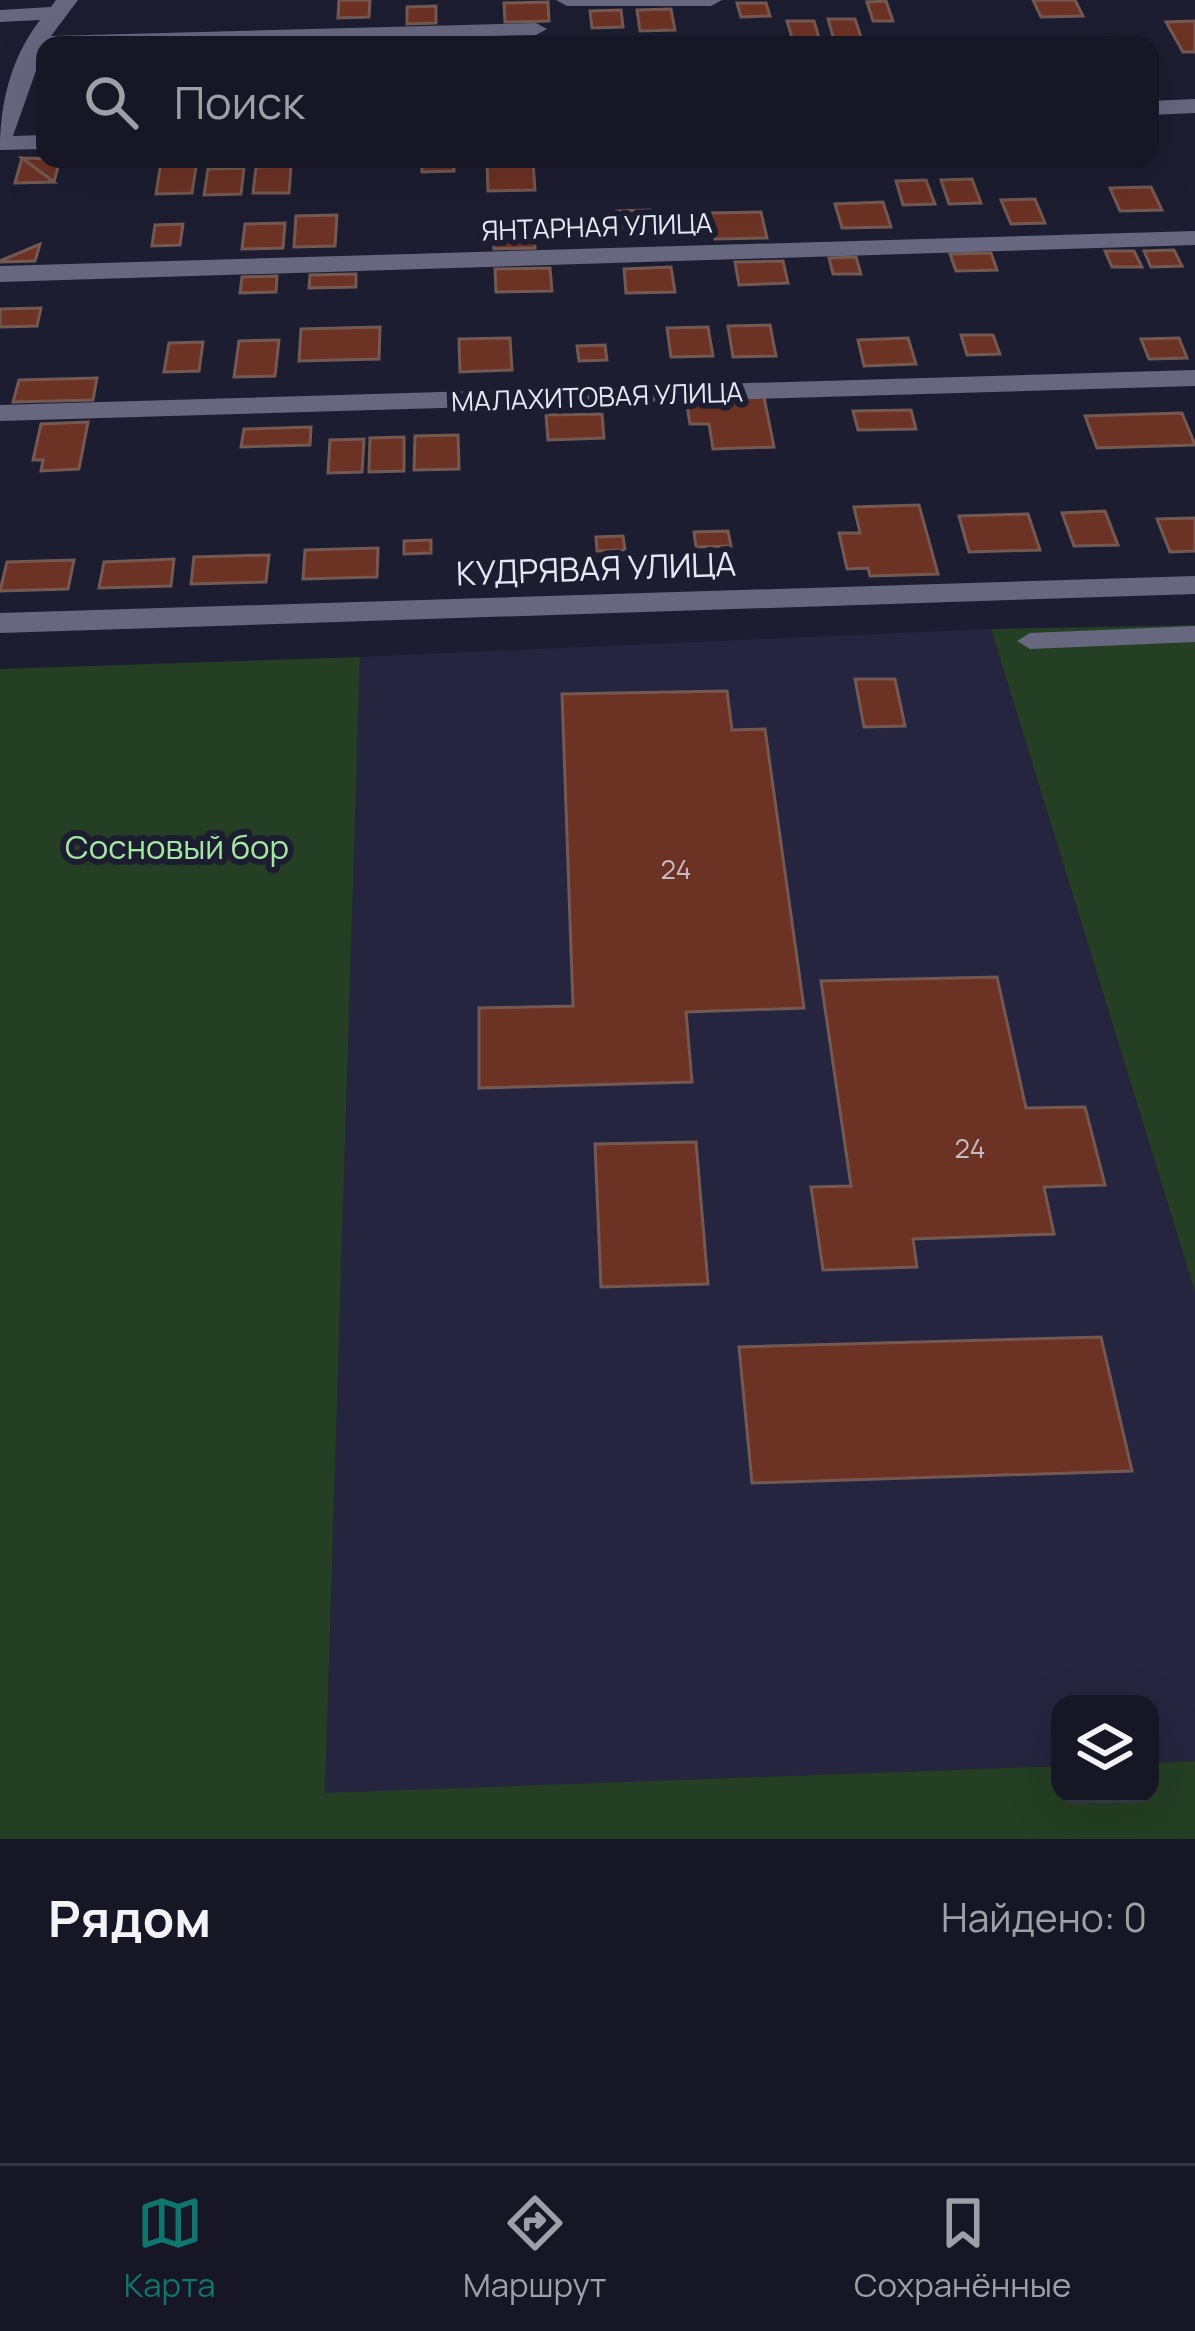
<!DOCTYPE html>
<html lang="ru">
<meta charset="utf-8">
<style>
body{margin:0;font-family:Manrope,sans-serif;background:#1f1f2d;color:#f1f3f6}
.controls{position:absolute;right:36px;bottom:36px;display:grid;overflow:hidden;border-radius:24px;box-shadow:0 12px 48px #0002}
.controls button{width:108px;height:108px;display:grid;place-items:center;padding:0;border:0;border-bottom:3px solid #353542;background:#161625;color:#f1f3f6;font:60px sans-serif}
.list{margin:0;padding:0;list-style:none}
h2{display:flex;justify-content:space-between;align-items:center;height:156px;margin:0;padding:0 48px;font-size:51px}
h2 small{font-size:39px;font-weight:400;color:#9e9fa7}
.icon{flex:none;width:66px;height:66px;fill:none;stroke:currentColor;stroke-width:2;stroke-linecap:round;stroke-linejoin:round}
.map{position:relative;flex:none;width:1195px;height:1839px;overflow:hidden}
.search{position:absolute;background:#161625;box-shadow:0 12px 48px #0002;left:36px;right:36px;top:36px;height:132px;display:flex;align-items:center;gap:30px;box-sizing:border-box;padding:0 42px;border-radius:24px;color:#9e9fa7;font-size:45px}
.sheet{height:324px;background:#161625}
nav{display:flex;justify-content:space-around;align-items:center;box-sizing:border-box;height:168px;border-top:3px solid #353542;background:#161625;font-size:33px;color:#9e9fa7}
nav a{display:grid;justify-items:center;gap:6px}
nav .on{color:#0f766e}
.map>svg:first-child{display:block}
</style>
<div class="map">
<svg width="1195" height="1839" viewBox="0 0 1195 1839">
<rect width="100%" height="100%" fill="#1d1d31"/>
<path fill="#25253f" d="M 991,629 L 1195,1292 L 1195,1761 L 1150,1763 L 1150,1704 L 1060,1704 L 1060,1766 L 325,1794 L 360,657 Z"/>
<path fill="#243f23" d="M 1195,625 L 1195,1292 L 991,629 Z
M 360,657 L 325,1793 L 1060,1766 L 1060,1794 L 1150,1794 L 1150,1763 L 1195,1761 L 1195,1839 L 0,1839 L 0,669 Z"/>
<path fill="#6c3224" stroke="#745952" stroke-width="3" d="M 339,0 L 370,0 L 369,17 L 338,18 Z
M 1033,0 L 1075,0 L 1083,16 L 1041,17 Z
M 886,1 L 893,21 L 873,21 L 867,2 Z
M 548,2 L 549,21 L 505,22 L 504,3 Z
M 737,3 L 766,3 L 770,16 L 741,17 Z
M 436,6 L 436,23 L 407,24 L 407,7 Z
M 671,9 L 675,30 L 640,31 L 637,10 Z
M 621,10 L 623,27 L 592,28 L 590,11 Z
M 828,19 L 855,19 L 862,40 L 834,40 Z
M 787,21 L 814,21 L 820,41 L 793,41 Z
M 1195,21 L 1195,52 L 1183,52 L 1166,22 Z
M 22,158 L 54,182 L 15,183 Z
M 22,158 L 60,159 L 54,182 Z
M 422,159 L 454,159 L 454,171 L 422,172 Z
M 197,161 L 192,193 L 156,194 L 161,162 Z
M 533,162 L 535,190 L 488,191 L 487,163 Z
M 291,166 L 289,193 L 253,193 L 256,167 Z
M 244,168 L 241,194 L 204,195 L 208,169 Z
M 972,179 L 981,203 L 949,204 L 941,180 Z
M 926,180 L 935,204 L 903,205 L 896,181 Z
M 1151,187 L 1162,210 L 1120,211 L 1110,188 Z
M 1035,199 L 1045,223 L 1011,224 L 1001,200 Z
M 883,202 L 891,227 L 842,228 L 835,204 Z
M 650,210 L 653,227 L 619,227 L 617,211 Z
M 761,212 L 767,238 L 715,239 L 710,213 Z
M 337,215 L 335,246 L 294,247 L 296,216 Z
M 534,221 L 535,248 L 494,249 L 493,222 Z
M 285,223 L 283,248 L 242,249 L 245,224 Z
M 183,224 L 180,245 L 152,246 L 155,225 Z
M 40,244 L 35,261 L 0,262 L 0,261 Z
M 1174,250 L 1182,266 L 1151,267 L 1144,251 Z
M 1105,251 L 1134,251 L 1142,267 L 1112,267 Z
M 991,253 L 997,270 L 956,271 L 950,254 Z
M 856,257 L 861,274 L 833,274 L 829,258 Z
M 783,261 L 788,283 L 739,285 L 735,262 Z
M 671,267 L 675,292 L 626,293 L 624,269 Z
M 550,268 L 552,291 L 496,292 L 495,269 Z
M 356,274 L 356,287 L 309,288 L 310,275 Z
M 277,276 L 276,292 L 240,293 L 242,277 Z
M 41,308 L 37,326 L 0,327 L 0,309 Z
M 770,325 L 776,356 L 733,357 L 728,326 Z
M 380,327 L 379,359 L 299,361 L 301,329 Z
M 708,327 L 713,356 L 671,357 L 667,328 Z
M 961,335 L 993,335 L 1000,354 L 967,355 Z
M 510,338 L 512,370 L 460,372 L 459,339 Z
M 908,338 L 916,364 L 864,366 L 858,340 Z
M 1179,338 L 1187,358 L 1149,359 L 1141,339 Z
M 279,340 L 275,376 L 234,377 L 239,341 Z
M 203,342 L 199,371 L 164,372 L 169,343 Z
M 605,345 L 607,360 L 579,361 L 577,346 Z
M 97,378 L 93,400 L 13,402 L 19,380 Z
M 764,397 L 774,447 L 713,449 L 709,424 L 690,424 L 686,400 Z
M 911,410 L 916,429 L 858,430 L 853,411 Z
M 1182,413 L 1195,445 L 1097,448 L 1085,416 Z
M 602,414 L 604,438 L 548,440 L 546,415 Z
M 88,422 L 79,469 L 41,471 L 43,460 L 33,460 L 41,424 Z
M 311,427 L 310,445 L 241,447 L 244,429 Z
M 458,435 L 459,469 L 414,470 L 415,436 Z
M 404,437 L 404,471 L 369,472 L 370,438 Z
M 364,439 L 362,472 L 328,473 L 330,440 Z
M 919,505 L 938,574 L 870,576 L 868,568 L 847,569 L 839,533 L 860,533 L 854,507 Z
M 1105,511 L 1118,545 L 1074,546 L 1062,513 Z
M 1028,514 L 1040,550 L 969,552 L 959,516 Z
M 1195,518 L 1195,551 L 1170,552 L 1157,519 Z
M 728,531 L 731,546 L 696,547 L 694,532 Z
M 623,536 L 625,550 L 597,551 L 596,537 Z
M 431,540 L 431,553 L 404,554 L 404,541 Z
M 378,548 L 377,577 L 303,579 L 305,550 Z
M 269,555 L 266,582 L 191,584 L 194,557 Z
M 174,559 L 171,586 L 99,588 L 104,562 Z
M 74,560 L 68,589 L 0,591 L 7,562 Z
M 855,679 L 895,679 L 905,726 L 864,727 Z
M 727,691 L 732,730 L 765,729 L 804,1008 L 686,1012 L 692,1082 L 479,1088 L 479,1008 L 573,1006 L 562,694 Z
M 997,977 L 1026,1108 L 1085,1107 L 1105,1185 L 1044,1187 L 1054,1234 L 913,1239 L 917,1267 L 823,1270 L 811,1187 L 851,1186 L 821,981 Z
M 696,1142 L 708,1284 L 601,1287 L 595,1144 Z
M 1101,1337 L 1132,1471 L 752,1483 L 739,1347 Z"/>
<g fill="none" stroke-linecap="round" stroke-linejoin="round">
<path fill="#676880" fill-rule="evenodd" d="M 1195,626 L 1195,642 L 1030,649 L 1017,641 L 1030,633 Z"/>
<path fill="#676880" fill-rule="evenodd" d="M 56,0 L 78,0 L 51,36 L 536,23 L 547,29 L 536,35 L 45,45 L 13,136 L 45,135 L 45,149 L 0,150 C 0,102 11,58 40,20 L 0,22 L 0,10 L 51,7 Z
M 556,0 L 722,0 L 711,6 L 567,6 Z
M 1195,99 L 1195,113 L 1150,115 L 1150,101 Z
M 1195,231 L 1195,245 L 0,282 L 0,266 Z
M 1195,370 L 1195,386 L 0,421 L 0,405 Z
M 1195,576 L 1195,594 L 0,633 L 0,613 Z"/>
</g>
<g text-anchor="middle" dominant-baseline="central" stroke-width="12" stroke-linejoin="round" paint-order="stroke">
<g font-size="27" fill="#e6e7f5" stroke="#1d1d31">
<text transform="translate(597 226) rotate(-2)">ЯНТАРНАЯ УЛИЦА</text>
<text transform="translate(597 396) rotate(-2)">МАЛАХИТОВАЯ УЛИЦА</text>
</g>
<g font-size="27" fill="#c8bac1">
<text x="676" y="868">24</text>
<text x="970" y="1147">24</text>
</g>
<g font-size="33" fill="#e6e7f5" stroke="#1d1d31">
<text transform="translate(596 568) rotate(-2)">КУДРЯВАЯ УЛИЦА</text>
</g>
<g font-size="33" fill="#a4e7a1" stroke="#1d1d31">
<text x="177" y="846">Сосновый бор</text>
</g>
</g>
</svg>
<div class="controls">
<button><svg class="icon" aria-label="layers" viewBox="0 0 24 24"><path d="M12 4l9 5-9 5-9-5zM3 14l9 5 9-5"/></svg></button>
</div>
<div class="search"><svg class="icon" aria-label="search" viewBox="0 0 24 24"><circle cx="10" cy="10" r="6"/><path d="M15 15l6 6"/></svg>Поиск</div>
</div>
<section class="sheet">
<h2>Рядом<small>Найдено: 0</small></h2>
<ul class="list">
</ul>
</section>
<nav>
<a class="on"><svg class="icon" aria-label="map" viewBox="0 0 24 24"><path d="M3 6l6-2 6 2 6-2v14l-6 2-6-2-6 2zM9 4v14M15 6v14"/></svg>Карта</a>
<a><svg class="icon" aria-label="directions" viewBox="0 0 24 24"><path d="M12 3l9 9-9 9-9-9zM9 14v-3h6M13 9l2 2-2 2"/></svg>Маршрут</a>
<a><svg class="icon" aria-label="saved" viewBox="0 0 24 24"><path d="M7 4h10v16l-5-4-5 4z"/></svg>Сохранённые</a>
</nav>
